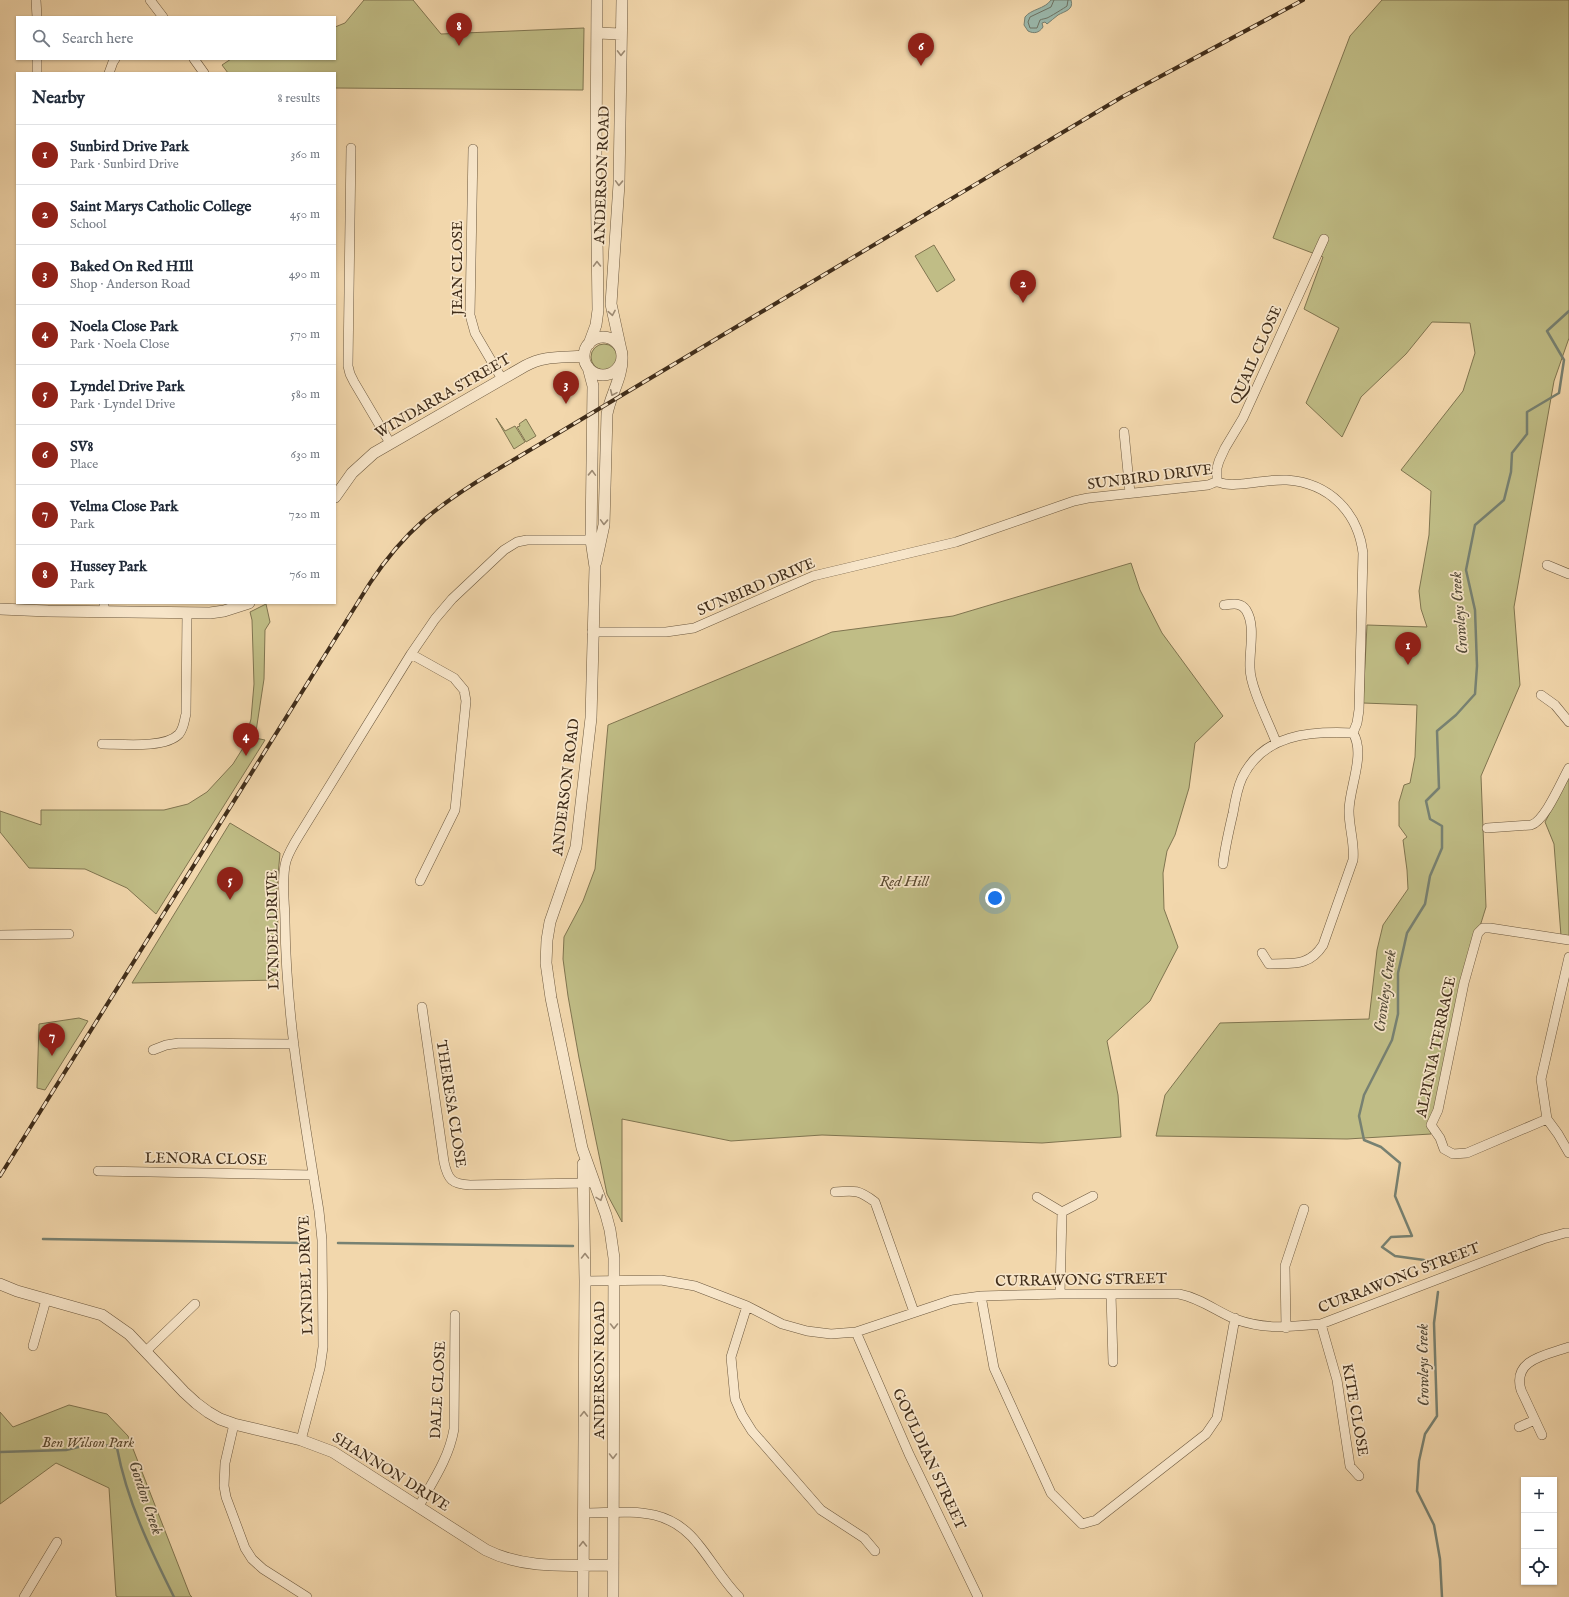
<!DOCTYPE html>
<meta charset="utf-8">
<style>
body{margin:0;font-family:"IM FELL English",serif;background:#f2f2f3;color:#1f2937}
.controls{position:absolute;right:12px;bottom:12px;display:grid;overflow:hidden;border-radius:0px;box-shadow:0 1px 3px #0004}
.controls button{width:36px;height:36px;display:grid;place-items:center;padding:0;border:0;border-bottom:1px solid #e0e1e3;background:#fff;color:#1f2937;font:20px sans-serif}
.you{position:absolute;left:995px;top:898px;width:14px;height:14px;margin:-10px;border:3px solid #fff;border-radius:50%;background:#1a73e8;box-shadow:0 0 0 6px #1a73e833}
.badge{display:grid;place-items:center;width:26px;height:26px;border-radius:50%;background:#8f2418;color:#fff;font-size:13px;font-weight:700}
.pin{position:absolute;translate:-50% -33px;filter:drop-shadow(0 1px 2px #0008)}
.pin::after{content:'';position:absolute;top:21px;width:14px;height:12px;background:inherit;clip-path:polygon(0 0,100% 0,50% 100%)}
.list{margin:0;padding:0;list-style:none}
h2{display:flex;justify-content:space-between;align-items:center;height:52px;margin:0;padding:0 16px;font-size:17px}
h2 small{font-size:13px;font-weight:400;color:#747a83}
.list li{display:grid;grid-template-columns:26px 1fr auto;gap:12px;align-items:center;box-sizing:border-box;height:60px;padding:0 16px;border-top:1px solid #e0e1e3}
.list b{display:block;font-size:15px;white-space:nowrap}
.list p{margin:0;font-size:13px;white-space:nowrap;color:#747a83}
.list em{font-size:13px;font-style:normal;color:#747a83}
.icon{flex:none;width:22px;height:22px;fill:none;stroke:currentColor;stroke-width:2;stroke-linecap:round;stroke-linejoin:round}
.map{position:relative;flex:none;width:1569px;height:1597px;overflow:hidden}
.search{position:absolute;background:#fff;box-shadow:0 1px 3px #0004;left:16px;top:16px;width:320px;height:44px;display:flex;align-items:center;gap:10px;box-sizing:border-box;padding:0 14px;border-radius:0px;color:#747a83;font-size:15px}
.panel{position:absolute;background:#fff;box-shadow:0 1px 3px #0004;left:16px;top:72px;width:320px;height:532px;border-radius:0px}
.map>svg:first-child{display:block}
</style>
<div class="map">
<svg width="1569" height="1597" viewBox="0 0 1569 1597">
<rect width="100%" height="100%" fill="#f2d7ac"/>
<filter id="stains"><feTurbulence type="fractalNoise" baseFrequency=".005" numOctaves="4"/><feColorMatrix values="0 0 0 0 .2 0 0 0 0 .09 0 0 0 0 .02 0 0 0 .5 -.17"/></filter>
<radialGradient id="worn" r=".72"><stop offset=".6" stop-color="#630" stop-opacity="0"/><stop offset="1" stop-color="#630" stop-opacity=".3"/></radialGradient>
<path fill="#c0bd86" stroke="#807550" d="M 364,0 L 413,0 L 441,34 L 584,28 L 583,90 L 335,88 L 335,73 L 228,73 L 222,65 L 231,59 L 335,59 L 335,27 L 345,23 Z
M 1382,0 L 1569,0 L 1569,338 L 1554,381 L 1514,607 L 1520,685 L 1481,776 L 1486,907 L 1458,997 L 1431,1134 L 1347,1139 L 1156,1136 L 1165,1095 L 1220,1023 L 1369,1019 L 1377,950 L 1383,925 L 1408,889 L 1407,870 L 1403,840 L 1407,837 L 1399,826 L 1399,802 L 1404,785 L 1410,783 L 1415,757 L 1417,705 L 1363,703 L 1367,625 L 1427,627 L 1421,609 L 1419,591 L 1429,535 L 1431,491 L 1401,470 L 1463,391 L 1475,353 L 1470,323 L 1432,322 L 1406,354 L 1361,397 L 1342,437 L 1306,403 L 1339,328 L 1304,309 L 1323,257 L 1273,238 L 1350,36 Z
M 934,245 L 955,280 L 937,292 L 915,256 Z
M591 357a13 13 0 1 1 26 0a13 13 0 1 1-26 0Z
M 496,418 L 505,431 L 515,426 L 525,442 L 514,449 Z
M 526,419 L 536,436 L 526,442 L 517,427 L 520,426 L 519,424 Z
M 1131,563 L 1140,590 L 1162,633 L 1223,716 L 1195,743 L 1189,788 L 1175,835 L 1167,851 L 1163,873 L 1164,909 L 1178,947 L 1150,1001 L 1107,1041 L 1118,1095 L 1121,1137 L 1042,1143 L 822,1135 L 731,1141 L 622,1119 L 622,1222 L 607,1194 L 579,1058 L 568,996 L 563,959 L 564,937 L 583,901 L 595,869 L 608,725 L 832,632 L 953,616 Z
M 266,604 L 270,622 L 265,630 L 264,679 L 255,738 L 265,740 L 156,914 L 127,888 L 85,869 L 29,868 L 0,832 L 0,811 L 41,825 L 41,810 L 164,810 L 188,804 L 207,792 L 233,764 L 243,748 L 251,719 L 254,684 L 252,620 L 250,612 Z
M 1569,777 L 1569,936 L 1561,936 L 1554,844 L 1545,822 Z
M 230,823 L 280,853 L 277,887 L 279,980 L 132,983 Z
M 79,1018 L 88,1021 L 45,1090 L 37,1088 L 39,1024 Z
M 69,1405 L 107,1414 L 128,1436 L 190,1595 L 192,1597 L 118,1597 L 116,1596 L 109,1488 L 56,1463 L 0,1504 L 0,1412 L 13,1427 Z"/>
<path fill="#9bb9ad" stroke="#778172" d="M 1051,0 L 1071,0 C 1074,10 1065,11 1058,15 C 1054,18 1051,21 1047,24 L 1045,22 L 1042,23 L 1043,27 C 1039,33 1034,34 1028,31 L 1024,25 L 1025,17 C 1031,9 1045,9 1051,0 Z"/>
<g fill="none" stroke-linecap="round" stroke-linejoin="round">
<path stroke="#6e7364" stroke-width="1" d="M 1054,0 L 1051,7 L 1030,17 L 1028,22 L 1030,28 L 1037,28 L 1040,20 C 1042,19 1044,19 1047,18 C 1048,18 1066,7 1067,6 L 1068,0"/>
<path stroke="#778172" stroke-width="2.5" d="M 43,1239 L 307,1243
M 338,1243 L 573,1246
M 1434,1266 L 1424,1260 L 1395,1256 L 1382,1247 L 1391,1237 L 1412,1236 L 1395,1196 L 1400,1163 L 1381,1147 L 1364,1140 L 1359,1116 L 1364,1095 L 1392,1040 L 1398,1014 L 1398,973 L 1407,933 L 1425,904 L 1430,876 L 1442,848 L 1442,826 L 1430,819 L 1426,801 L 1439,788 L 1437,731 L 1456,715 L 1475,694 L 1477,666 L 1475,610 L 1466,570 L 1475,525 L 1504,500 L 1511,472 L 1512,453 L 1527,434 L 1527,412 L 1559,393 L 1564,360 L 1547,331 L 1569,311
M 1438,1292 L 1434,1323 L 1437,1416 L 1425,1434 L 1419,1461 L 1417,1491 L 1434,1525 L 1440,1559 L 1442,1597
M 0,1452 L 66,1450 L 95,1443 L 117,1448 C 127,1501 150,1549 174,1597"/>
<g stroke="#6c583e" stroke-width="10">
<path id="minor" d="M 36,0 L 37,17
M 150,0 L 163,17
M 37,59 L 37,73
M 194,59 L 204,73
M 109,73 L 113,62 L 115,59
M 351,148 L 348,366 L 350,374 L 354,382 L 390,443
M 473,149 L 470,315 L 475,333 L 502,379
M 1124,432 L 1130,493
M 1217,482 L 1217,468 L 1219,461 L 1225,448 L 1243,418 L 1324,239
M 1547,565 L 1569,574
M 1224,605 C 1232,604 1241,602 1246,610 C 1256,626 1249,650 1250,668 C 1250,687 1269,723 1276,742
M 104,612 L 104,603
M 592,632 L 666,632 L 694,628 L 813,576 L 956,542 L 1074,501 L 1088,498 L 1208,485 C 1211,484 1214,482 1217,482 C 1220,482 1223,484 1226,484 C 1231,485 1236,484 1241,484 C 1256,483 1272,479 1287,480 C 1329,483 1358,512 1363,553 L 1359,710 L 1357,723 L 1353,733 C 1366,754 1349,788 1349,811 C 1349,828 1355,844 1353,860 L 1323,945 C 1309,967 1292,963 1269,964 L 1262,953
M 411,654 L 454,678 L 464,690 L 466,701 L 455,810 L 420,881
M 1541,695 L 1555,705 L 1569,722
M 102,744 C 121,744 165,749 179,734 C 184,728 184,721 186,714 L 187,613
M 1487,828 L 1531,825 C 1545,821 1561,782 1569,768
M 1223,864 C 1225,847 1229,830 1233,813 C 1235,801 1237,789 1242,778 C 1263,734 1310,731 1353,733
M 0,935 L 69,934
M 1569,957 L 1541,1079 L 1547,1119 L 1558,1134 L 1569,1153
M 422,1007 L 444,1162 C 448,1180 452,1184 470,1185 L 589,1183
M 153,1050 L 166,1045 L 179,1043 L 294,1044
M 1547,1119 L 1467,1153 L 1453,1154 L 1444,1149 L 1440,1138 L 1431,1125 L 1438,1110 L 1464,983 L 1478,933 L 1483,928 L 1490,928 L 1569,940
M 98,1171 L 313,1175
M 835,1192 C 855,1190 859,1190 875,1202 L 914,1312
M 1037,1197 L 1062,1212 L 1060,1294
M 1062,1212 L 1093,1196
M 585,1281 L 661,1280 L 695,1286 L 747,1306 L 782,1324 L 807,1331 L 831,1334 L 856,1332 L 952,1300 L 981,1296 L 1060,1294 L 1179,1294 C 1200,1298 1216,1311 1235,1319 C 1265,1330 1290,1327 1321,1324 L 1543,1239 L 1565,1233 L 1569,1233
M 1111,1294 L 1113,1362
M 981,1296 L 994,1368 L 1051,1493 L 1082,1524 L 1096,1520 L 1206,1434 L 1217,1418 L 1235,1318
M 747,1306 L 731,1357 L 735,1399 L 742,1415 L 752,1431 L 821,1510 L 864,1538 L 875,1551
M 1321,1324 L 1337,1380 L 1350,1466 L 1359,1476
M 1286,1328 L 1285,1266 L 1304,1209
M 856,1332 L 909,1454 L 978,1597
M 33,1346 L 46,1300
M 146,1351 L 195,1304
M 234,1424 L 225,1463 L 224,1486 L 226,1497 L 245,1548 L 252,1559 L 263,1569 L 307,1597
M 1519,1427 L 1535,1420
M 1542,1435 L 1521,1390 C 1512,1359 1547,1355 1569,1347
M 301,1440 L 320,1368 L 323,1347 L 322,1240 L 319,1211 C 304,1116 286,1019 285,922 C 285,903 281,880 286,861 C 290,849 297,839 303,829 L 411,654 L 435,619 L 452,599 L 504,550 L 517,542 L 527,540 L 591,540
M 419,1506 C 433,1481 449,1458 454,1429 L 455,1315
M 583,1513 C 628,1513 667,1504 698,1544 C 712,1561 723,1581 739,1597
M 24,1597 L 57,1542"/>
</g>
<g stroke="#6c583e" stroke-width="12">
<path id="tertiary" d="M 597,33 L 621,34
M584 356a19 19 0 1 1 38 0a19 19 0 1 1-38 0Z
M 589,344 L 596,325 L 598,310 L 596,159 L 597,0
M 621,350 L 611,304 L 619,184 L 622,0
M 588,367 L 593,386 L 591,540 L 595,567 L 591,718 L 576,847 L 550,922 L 547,940 L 546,963 L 551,998 L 582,1148 L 606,1215 L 610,1230 L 614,1258 L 613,1597
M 335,497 L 352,473 L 374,453 L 525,366 C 545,355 562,358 584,356
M 596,562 L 604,525 L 607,414 C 611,393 623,377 622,356
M 0,609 L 48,611 L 210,613 L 224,611 L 249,603
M 0,1284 L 17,1291 L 102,1315 L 129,1334 L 184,1392 L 196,1403 L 208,1412 L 220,1419 L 234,1424 L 301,1440 L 333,1452 L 486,1550 C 526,1570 569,1565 613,1565
M 583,1597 L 585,1281 L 583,1164"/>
</g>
<use href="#minor" stroke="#f7e5c9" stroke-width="9"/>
<use href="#tertiary" stroke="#f7e5c9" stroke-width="11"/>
<g stroke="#402d1a" stroke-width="4">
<path id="rail" d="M 0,1176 L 370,583 C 405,530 439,504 493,472 L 1122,97 L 1303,0"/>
</g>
<use href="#rail" stroke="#f7e5c9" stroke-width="2.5" stroke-dasharray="8" stroke-linecap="butt"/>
</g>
<defs><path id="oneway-chevron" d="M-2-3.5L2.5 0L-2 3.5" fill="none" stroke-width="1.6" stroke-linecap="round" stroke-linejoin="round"/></defs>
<g stroke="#9c8972">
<use href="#oneway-chevron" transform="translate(621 53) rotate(91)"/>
<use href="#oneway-chevron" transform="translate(619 183) rotate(92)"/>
<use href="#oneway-chevron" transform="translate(597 264) rotate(-91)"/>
<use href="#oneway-chevron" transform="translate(612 313) rotate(80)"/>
<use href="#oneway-chevron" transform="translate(613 393) rotate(114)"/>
<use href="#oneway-chevron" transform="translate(592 473) rotate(-88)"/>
<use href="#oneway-chevron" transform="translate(604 522) rotate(92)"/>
<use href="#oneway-chevron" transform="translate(600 1198) rotate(70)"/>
<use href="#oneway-chevron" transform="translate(585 1256) rotate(-90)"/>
<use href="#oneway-chevron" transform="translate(614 1326) rotate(90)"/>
<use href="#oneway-chevron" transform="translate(584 1414) rotate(-89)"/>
<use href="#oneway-chevron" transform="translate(613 1456) rotate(90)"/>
<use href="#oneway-chevron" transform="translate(583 1544) rotate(-90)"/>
</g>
<g text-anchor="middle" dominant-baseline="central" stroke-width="3.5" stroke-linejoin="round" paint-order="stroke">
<g font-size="15" fill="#402d1a" stroke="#f7e5c9">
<text transform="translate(602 175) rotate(-88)">ANDERSON ROAD</text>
<text transform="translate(457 268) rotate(-90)">JEAN CLOSE</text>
<text transform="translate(1256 355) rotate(-66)">QUAIL CLOSE</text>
<text transform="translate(443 396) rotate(-30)">WINDARRA STREET</text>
<text transform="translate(1150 477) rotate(-7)">SUNBIRD DRIVE</text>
<text transform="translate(756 587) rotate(-23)">SUNBIRD DRIVE</text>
<text transform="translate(566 787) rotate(-83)">ANDERSON ROAD</text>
<text transform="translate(273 930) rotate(-91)">LYNDEL DRIVE</text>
<text transform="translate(1436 1047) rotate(-78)">ALPINIA TERRACE</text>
<text transform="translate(451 1104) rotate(81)">THERESA CLOSE</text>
<text transform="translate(206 1159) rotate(1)">LENORA CLOSE</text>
<text transform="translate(306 1275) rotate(-92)">LYNDEL DRIVE</text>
<text transform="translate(1399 1278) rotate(-21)">CURRAWONG STREET</text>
<text transform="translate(1081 1280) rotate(-1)">CURRAWONG STREET</text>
<text transform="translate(599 1370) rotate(-90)">ANDERSON ROAD</text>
<text transform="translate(438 1390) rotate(-87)">DALE CLOSE</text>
<text transform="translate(1355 1410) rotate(80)">KITE CLOSE</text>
<text transform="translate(929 1459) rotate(65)">GOULDIAN STREET</text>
<text transform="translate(391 1472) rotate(32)">SHANNON DRIVE</text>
</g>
<g font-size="15" font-style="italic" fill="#5a4a30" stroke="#f7e5c9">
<text x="904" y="881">Red Hill</text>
<text x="88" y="1442">Ben Wilson Park</text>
</g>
<g font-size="16" font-style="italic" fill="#524937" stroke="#f7e5c9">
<text transform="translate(1460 613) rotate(-95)">Crowleys Creek</text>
<text transform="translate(1386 991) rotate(-82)">Crowleys Creek</text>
<text transform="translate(1424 1365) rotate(-91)">Crowleys Creek</text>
<text transform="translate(145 1498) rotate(71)">Gordon Creek</text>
</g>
</g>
<rect width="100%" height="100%" filter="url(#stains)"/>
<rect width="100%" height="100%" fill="url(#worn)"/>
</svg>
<div class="controls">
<button>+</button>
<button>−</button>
<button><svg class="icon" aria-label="locate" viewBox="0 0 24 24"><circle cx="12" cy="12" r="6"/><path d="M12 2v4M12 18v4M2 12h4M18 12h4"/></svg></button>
</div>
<div class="you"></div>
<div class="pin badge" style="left:1408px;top:665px">1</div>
<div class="pin badge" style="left:1023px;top:303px">2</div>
<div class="pin badge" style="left:566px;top:404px">3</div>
<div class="pin badge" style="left:246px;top:756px">4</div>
<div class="pin badge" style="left:230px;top:900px">5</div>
<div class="pin badge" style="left:921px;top:66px">6</div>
<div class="pin badge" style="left:52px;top:1056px">7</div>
<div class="pin badge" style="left:459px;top:46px">8</div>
<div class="search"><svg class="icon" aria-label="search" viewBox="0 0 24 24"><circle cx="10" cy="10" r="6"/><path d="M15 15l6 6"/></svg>Search here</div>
<section class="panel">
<h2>Nearby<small>8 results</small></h2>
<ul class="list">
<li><span class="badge">1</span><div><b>Sunbird Drive Park</b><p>Park · Sunbird Drive</p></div><em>360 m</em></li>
<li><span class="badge">2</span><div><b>Saint Marys Catholic College</b><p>School</p></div><em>450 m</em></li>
<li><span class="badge">3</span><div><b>Baked On Red HIll</b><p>Shop · Anderson Road</p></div><em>490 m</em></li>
<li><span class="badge">4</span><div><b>Noela Close Park</b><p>Park · Noela Close</p></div><em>570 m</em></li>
<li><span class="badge">5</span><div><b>Lyndel Drive Park</b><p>Park · Lyndel Drive</p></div><em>580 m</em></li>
<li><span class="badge">6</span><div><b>SV8</b><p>Place</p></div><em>630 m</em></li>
<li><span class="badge">7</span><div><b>Velma Close Park</b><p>Park</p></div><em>720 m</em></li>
<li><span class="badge">8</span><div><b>Hussey Park</b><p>Park</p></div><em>760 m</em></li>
</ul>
</section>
</div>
